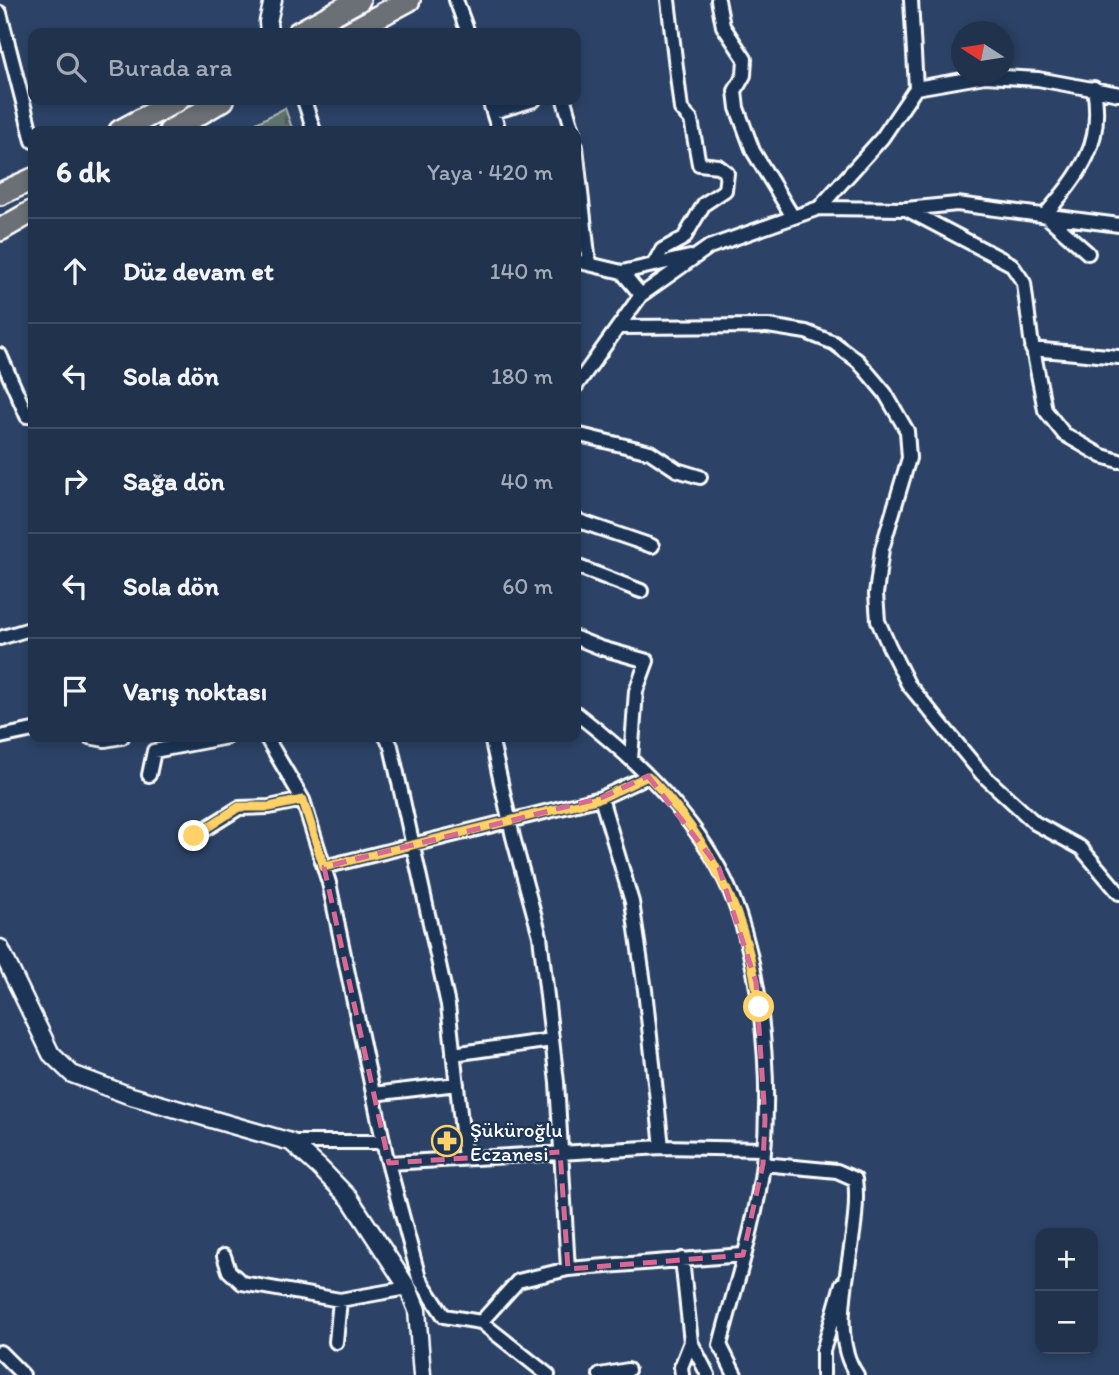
<!DOCTYPE html>
<html lang="tr">
<meta charset="utf-8">
<style>
body{margin:0;font-family:Itim,sans-serif;background:#2d3e57;color:#f1f3f6}
.controls{position:absolute;right:21px;bottom:21px;display:grid;overflow:hidden;border-radius:14px;box-shadow:0 4px 10px #0003}
.controls button{width:63px;height:63px;display:grid;place-items:center;padding:0;border:0;border-bottom:2px solid #3e4d65;background:#21324d;color:#f1f3f6;font:35px sans-serif}
.compass{position:absolute;left:951px;top:21px;width:63px;height:63px;border-radius:50%;background:#21324d;box-shadow:0 4px 10px #0003;rotate:282deg}
.stop{position:absolute;width:21px;height:21px;margin:-16px;border:5px solid #ffd166;border-radius:50%;background:#fff}
.stop.end{background:#ffd166;border-color:#fff;box-shadow:0 2px 7px #0008}
.list{margin:0;padding:0;list-style:none}
h2{display:flex;justify-content:space-between;align-items:center;height:91px;margin:0;padding:0 28px;font-size:30px}
h2 small{font-size:23px;font-weight:400;color:#a2aab6}
.list li{display:grid;grid-template-columns:46px 1fr auto;gap:21px;align-items:center;box-sizing:border-box;height:105px;padding:0 28px;border-top:2px solid #3e4d65}
.list b{display:block;font-size:26px;white-space:nowrap}
.list em{font-size:23px;font-style:normal;color:#a2aab6}
.icon{flex:none;width:38px;height:38px;fill:none;stroke:currentColor;stroke-width:2;stroke-linecap:round;stroke-linejoin:round}
.map{position:relative;flex:none;width:1119px;height:1375px;overflow:hidden}
.search{position:absolute;background:#21324d;box-shadow:0 4px 10px #0003;left:28px;top:28px;width:553px;height:77px;display:flex;align-items:center;gap:18px;box-sizing:border-box;padding:0 24px;border-radius:14px;color:#a2aab6;font-size:26px}
.panel{position:absolute;background:#21324d;box-shadow:0 4px 10px #0003;left:28px;top:126px;width:553px;height:616px;border-radius:14px}
.map>svg:first-child{display:block}
</style>
<div class="map">
<svg width="1119" height="1375" viewBox="0 0 1119 1375">
<defs>
<pattern id="cemetery-stones" width="16" height="16" patternUnits="userSpaceOnUse" patternTransform="scale(1.75)"><rect width="16" height="16" fill="#5e736e"/><path d="M2 7V4a2 2 0 0 1 4 0v3zM10 15v-3a2 2 0 0 1 4 0v3z" fill="#535c5a"/></pattern>
</defs>
<rect width="100%" height="100%" fill="#2c4367"/>
<filter id="ink" filterUnits="userSpaceOnUse"><feTurbulence type="fractalNoise" baseFrequency=".0143" numOctaves="2"/><feDisplacementMap in="SourceGraphic" scale="14" xChannelSelector="R" yChannelSelector="G"/><feConvolveMatrix kernelMatrix="1 2 1 2 8 2 1 2 1" color-interpolation-filters="sRGB"/></filter>
<g filter="url(#ink)">
<path fill="url(#cemetery-stones)" stroke="#aeb9b6" stroke-width="2" d="M 285,108 L 293,131 L 241,131 Z"/>
<g fill="none" stroke-linecap="round" stroke-linejoin="round">
<g stroke="#fff" stroke-width="18">
<path id="minor" d="M 456,0 L 468,33
M 718,0 L 723,26 L 745,59 L 744,75 L 735,91 L 737,108 L 753,151 L 793,217
M 0,13 L 33,141
M 916,88 L 985,76 L 1038,79 L 1119,94
M 304,100 L 314,131
M 489,100 L 499,131
M 564,100 L 573,131
M 493,112 L 534,100
M 576,147 L 589,264
M 819,208 L 882,138 L 916,88 L 911,0
M 906,209 L 957,204 L 1119,225
M 1088,253 L 1045,215 C 1080,173 1104,146 1094,88
M 576,261 L 622,272 L 641,295
M 653,265 L 662,250 L 684,238 L 704,204 L 725,190 L 727,173 L 718,166 L 699,164 L 691,120 L 681,109 L 668,0
M 622,272 L 690,257
M 619,327 L 768,326 L 806,332 L 834,343 L 858,361 L 885,393 L 907,431 L 909,458 L 882,549 L 876,594 L 878,621 L 889,646 L 908,684 L 982,774 L 1035,823 L 1081,848 L 1119,893
M 1032,349 L 1119,357
M 0,355 L 27,416 L 33,416
M 576,386 L 641,295 L 709,247 L 819,208 L 906,209 L 1011,264 L 1024,283 L 1031,339 L 1045,410 L 1064,434 L 1102,456 L 1119,461
M 576,434 L 650,452 L 677,470 L 700,477
M 576,520 L 652,546
M 576,566 L 641,591
M 0,638 L 33,628
M 576,638 L 601,648 L 647,661 L 636,691 L 631,759
M 576,713 C 631,756 685,806 719,868 C 762,948 772,1074 763,1164 C 756,1224 735,1286 720,1345 L 735,1375
M 0,737 L 33,730
M 89,737 L 105,740 L 122,737
M 266,737 L 303,800 L 329,883 L 386,1155 L 419,1278 L 444,1316 L 481,1322 L 548,1375
M 386,737 L 391,746 L 448,1005 L 465,1158
M 491,737 L 513,837 L 540,936 L 557,1082 L 568,1269
M 149,775 L 154,751 L 227,737
M 601,798 L 632,902 L 645,990 L 662,1147
M 194,836 L 239,808 L 269,807 L 303,800
M 324,867 L 601,798 L 648,776
M 453,1054 L 552,1040
M 373,1094 L 457,1084
M 291,1142 L 383,1142
M 389,1163 L 662,1147 L 763,1149
M 763,1164 L 837,1171 L 855,1179 C 863,1239 822,1326 857,1375
M 224,1256 L 229,1271 L 242,1283 L 340,1300 L 408,1288
M 682,1259 L 691,1342 L 681,1367 L 682,1375
M 481,1322 L 518,1281 L 568,1269 L 743,1255
M 336,1342 L 340,1300
M 691,1342 L 708,1375
M 0,1352 L 23,1375
M 600,1375 L 628,1370
M 823,1375 L 823,1351 L 842,1284"/>
</g>
<g stroke="#fff" stroke-width="21">
<path id="tertiary" d="M 269,33 L 268,22 L 273,0
M 0,948 L 51,1054 L 72,1074 L 128,1095 L 291,1142 L 320,1168 L 350,1199 L 408,1288 L 417,1310 L 422,1375"/>
</g>
<g stroke="#fff" stroke-width="26">
<path id="primary" d="M 298,33 L 359,0
M 348,33 L 409,0
M 120,131 L 178,100
M 170,131 L 223,100
M 0,194 L 33,179
M 0,230 L 33,211"/>
</g>
<use href="#minor" stroke="#1d3557" stroke-width="12"/>
<use href="#tertiary" stroke="#1d3557" stroke-width="16"/>
<use href="#primary" stroke="#6b6f75" stroke-width="21"/>
</g>
</g>
<g fill="none" stroke-linecap="round" stroke-linejoin="round" filter="url(#ink)">
<path stroke="#ffd166" stroke-width="9" d="M 194,836 L 239,807 L 269,807 L 303,800 L 324,867 L 601,798 L 648,776 C 710,839 749,918 759,1007"/>
</g>
<path fill="none" stroke="#d76994" stroke-width="5" stroke-dasharray="14 9" stroke-linejoin="round" d="M 648,776 L 719,868 L 756,982 L 765,1119 L 763,1164 L 743,1255 L 568,1269 L 560,1152 L 389,1163 L 324,867 L 601,798 Z"/>
<defs>
<g id="pharmacy-ring" transform="scale(1.575)"><circle r="9.5" fill="#1d3557" stroke="#ffd166" stroke-width="1.5"/><path d="M-2-6h4v4h4v4h-4v4h-4v-4h-4v-4h4Z" fill="#ffd166"/></g>
</defs>
<g fill-rule="evenodd">
<use href="#pharmacy-ring" x="447" y="1141"/>
</g>
<g text-anchor="middle" dominant-baseline="central" stroke-width="5" stroke-linejoin="round" paint-order="stroke">
<g font-size="21" fill="#fff" stroke="#1d3557" text-anchor="start">
<text x="470" y="1129">Şüküroğlu<tspan x="470" dy="24">Eczanesi</tspan></text>
</g>
</g>
</svg>
<div class="controls">
<button>+</button>
<button>−</button>
</div>
<svg class="compass" viewBox="-18 -18 36 36"><path d="M0-13l5 13h-10z" fill="#e53935"/><path d="M0 13l5-13h-10z" fill="#a2aab6"/></svg>
<div class="stop" style="left:759px;top:1007px"></div>
<div class="stop end" style="left:194px;top:836px"></div>
<div class="search"><svg class="icon" aria-label="search" viewBox="0 0 24 24"><circle cx="10" cy="10" r="6"/><path d="M15 15l6 6"/></svg>Burada ara</div>
<section class="panel">
<h2>6 dk<small>Yaya · 420 m</small></h2>
<ul class="list">
<li><svg class="icon" aria-label="ahead" viewBox="0 0 24 24"><path d="M12 20V5M6 11l6-6 6 6"/></svg><div><b>Düz devam et</b></div><em>140 m</em></li>
<li><svg class="icon" aria-label="left" viewBox="0 0 24 24"><path d="M17 20v-9H6M10 6l-5 5 5 5"/></svg><div><b>Sola dön</b></div><em>180 m</em></li>
<li><svg class="icon" aria-label="right" viewBox="0 0 24 24"><path d="M7 20v-9h11M14 6l5 5-5 5"/></svg><div><b>Sağa dön</b></div><em>40 m</em></li>
<li><svg class="icon" aria-label="left" viewBox="0 0 24 24"><path d="M17 20v-9H6M10 6l-5 5 5 5"/></svg><div><b>Sola dön</b></div><em>60 m</em></li>
<li><svg class="icon" aria-label="arrive" viewBox="0 0 24 24"><path d="M6 21V4h12l-3 4 3 4H6"/></svg><div><b>Varış noktası</b></div></li>
</ul>
</section>
</div>
